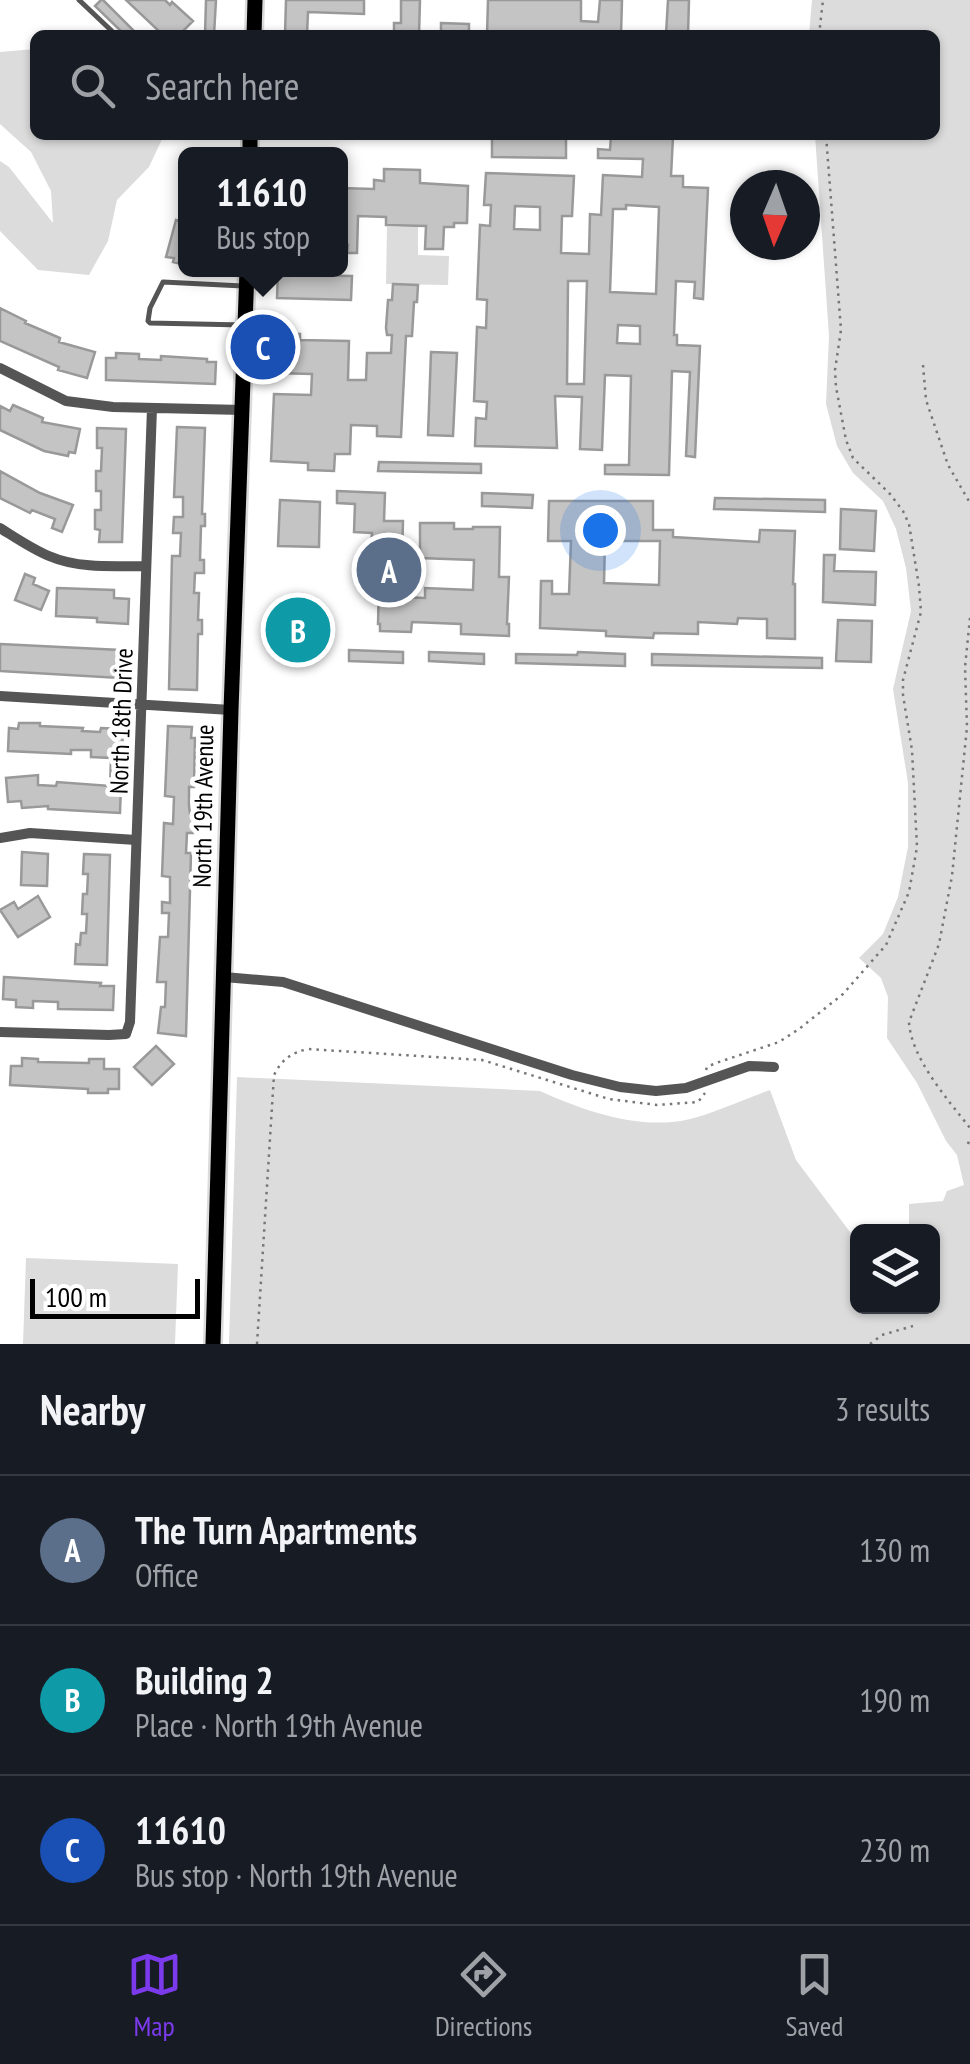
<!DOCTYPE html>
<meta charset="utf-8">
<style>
body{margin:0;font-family:"PT Sans Narrow",sans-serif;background:#20242c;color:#f1f3f6}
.controls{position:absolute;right:30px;bottom:30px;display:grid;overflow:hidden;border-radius:15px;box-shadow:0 2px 8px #0004}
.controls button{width:90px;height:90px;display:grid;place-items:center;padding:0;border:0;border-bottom:2px solid #363941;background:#171b24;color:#f1f3f6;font:50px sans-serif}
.compass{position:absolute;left:730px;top:170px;width:90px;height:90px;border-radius:50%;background:#171b24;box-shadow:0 2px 8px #0004;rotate:182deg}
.scale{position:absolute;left:30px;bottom:25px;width:170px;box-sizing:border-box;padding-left:10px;border:5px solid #000;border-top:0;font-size:28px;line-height:35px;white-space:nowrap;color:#000;-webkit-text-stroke:8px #fff;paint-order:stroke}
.you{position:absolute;left:600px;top:530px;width:35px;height:35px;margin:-25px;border:8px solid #fff;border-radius:50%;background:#1a73e8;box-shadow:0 0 0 15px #1a73e833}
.badge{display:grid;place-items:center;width:65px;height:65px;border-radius:50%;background:#7c3aed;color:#fff;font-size:32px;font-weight:700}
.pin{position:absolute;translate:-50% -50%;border:5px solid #fff;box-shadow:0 2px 10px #0006}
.popup{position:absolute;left:178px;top:147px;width:170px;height:130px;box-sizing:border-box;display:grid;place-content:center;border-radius:15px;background:#171b24;filter:drop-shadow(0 2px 8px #0005);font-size:32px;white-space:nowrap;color:#9ea1a6}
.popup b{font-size:38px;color:#f1f3f6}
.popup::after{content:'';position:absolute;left:50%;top:100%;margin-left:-20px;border:20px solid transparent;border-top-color:#171b24}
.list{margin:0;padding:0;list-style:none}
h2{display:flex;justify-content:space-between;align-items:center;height:130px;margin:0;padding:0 40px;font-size:42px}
h2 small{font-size:32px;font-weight:400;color:#9ea1a6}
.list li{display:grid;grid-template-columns:65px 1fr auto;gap:30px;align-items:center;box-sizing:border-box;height:150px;padding:0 40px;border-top:2px solid #363941}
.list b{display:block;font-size:38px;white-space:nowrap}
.list p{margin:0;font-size:32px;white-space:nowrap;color:#9ea1a6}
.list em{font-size:32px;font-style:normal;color:#9ea1a6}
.icon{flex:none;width:55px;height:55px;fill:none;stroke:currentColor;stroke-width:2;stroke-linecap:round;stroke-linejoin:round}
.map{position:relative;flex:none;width:970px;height:1344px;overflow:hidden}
.search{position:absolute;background:#171b24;box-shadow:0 2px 8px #0004;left:30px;right:30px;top:30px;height:110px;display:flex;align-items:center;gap:25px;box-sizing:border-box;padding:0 35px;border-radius:15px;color:#9ea1a6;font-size:38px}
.sheet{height:580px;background:#171b24}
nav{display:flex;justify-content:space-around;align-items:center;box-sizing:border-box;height:140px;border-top:2px solid #363941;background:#171b24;font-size:28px;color:#9ea1a6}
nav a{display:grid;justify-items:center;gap:5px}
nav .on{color:#7c3aed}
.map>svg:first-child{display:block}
</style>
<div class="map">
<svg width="970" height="1344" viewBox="0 0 970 1344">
<rect width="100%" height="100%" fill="#fff"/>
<path fill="#dcdcdc" d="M 812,0 L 970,0 L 970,1344 L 229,1344 L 237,1077 L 540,1091 C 584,1111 641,1131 690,1119 C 717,1112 744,1099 770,1090 L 796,1160 L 853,1236 L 857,1249 L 858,1306 L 932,1306 L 932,1232 L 909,1231 L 909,1204 L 943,1201 L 947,1191 L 964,1185 L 957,1155 L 946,1141 L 917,1083 L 887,1038 L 888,997 L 881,978 L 859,958 L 883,934 L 898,897 L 908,847 L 908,783 L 893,689 L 911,611 L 906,568 L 896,529 L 883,501 L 853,473 L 837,446 L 826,404 L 829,336 L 815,135 L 935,135 L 935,35 L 809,35 Z
M 35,49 L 35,135 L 164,135 L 149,167 L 117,200 L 108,241 L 89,275 L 38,270 L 0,231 L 0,161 L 9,167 L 53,223 L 51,191 L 31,152 L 0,124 L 0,52 Z
M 387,227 L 418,227 L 418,255 L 449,256 L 448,285 L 386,284 Z
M 26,1258 L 178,1264 L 175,1344 L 23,1344 Z"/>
<path fill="#c4c4c4" stroke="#999" stroke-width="2.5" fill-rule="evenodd" d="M 101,0 L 103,0 L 138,35 L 125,35 L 95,6 Z
M 126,0 L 165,0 L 170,5 L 172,2 L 193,21 L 184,30 L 190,35 L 163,35 Z
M 206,0 L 216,0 L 214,35 L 205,35 Z
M 286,0 L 364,0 L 364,14 L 308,12 L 307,35 L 285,35 Z
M 401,0 L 420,0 L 419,35 L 394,35 L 394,23 L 401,23 Z
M 488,0 L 581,0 L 581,21 L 598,22 L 600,0 L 622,0 L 621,35 L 487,35 Z
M 668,0 L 689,0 L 688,35 L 666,35 Z
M 441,23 L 469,24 L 469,35 L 441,35 Z
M 492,135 L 566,135 L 566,158 L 492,157 Z
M 611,136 L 673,137 L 671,176 L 683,176 L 683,187 L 708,188 L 703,299 L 694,298 L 695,282 L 676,281 L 674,335 L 677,335 L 677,345 L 700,346 L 695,457 L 686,456 L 690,372 L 672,371 L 669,475 L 605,474 L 605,465 L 629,465 L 631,376 L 605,375 L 602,450 L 580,449 L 582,397 L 555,396 L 557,448 L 475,446 L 476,418 L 486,419 L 487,402 L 474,401 L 477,327 L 486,328 L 487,300 L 477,299 L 480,225 L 490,226 L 491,205 L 484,205 L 486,173 L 574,176 L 572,216 L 562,216 L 561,253 L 589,254 L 590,214 L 601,215 L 603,175 L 642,177 L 643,159 L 598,158 L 598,149 L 610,150 ZM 626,205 L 659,207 L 656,294 L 610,292 L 613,209 L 626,209 ZM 515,206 L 540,207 L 540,230 L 514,229 ZM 568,281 L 587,281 L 584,384 L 567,384 ZM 618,325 L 640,326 L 640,344 L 617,343 Z
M 384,169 L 420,170 L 420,183 L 468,186 L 467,223 L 454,223 L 454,227 L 444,227 L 443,249 L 425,249 L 426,226 L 386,225 L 386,217 L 358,216 L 357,253 L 347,253 L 348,245 L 340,245 L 340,188 L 374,189 L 374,180 L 384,181 Z
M 176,220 L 186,223 L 186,265 L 173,262 L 174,258 L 166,257 Z
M 278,270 L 299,270 L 299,275 L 352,276 L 351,300 L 277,298 Z
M 393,284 L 418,285 L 417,302 L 414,302 L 412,336 L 406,336 L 401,437 L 377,436 L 377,426 L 351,425 L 350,454 L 335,454 L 334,471 L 308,470 L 308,463 L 271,461 L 274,394 L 311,395 L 312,374 L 275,373 L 277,333 L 300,334 L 300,340 L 349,341 L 348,380 L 366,380 L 367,353 L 391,353 L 392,335 L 387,335 L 386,328 L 388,300 L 392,300 Z
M 0,308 L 26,321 L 25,323 L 60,338 L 59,342 L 95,352 L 87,378 L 58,370 L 59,367 L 0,341 Z
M 431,352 L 457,353 L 453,436 L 428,435 Z
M 116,353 L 139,354 L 139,359 L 161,360 L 161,356 L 207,359 L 207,362 L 216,362 L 215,384 L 106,380 L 106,358 L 116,358 Z
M 13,405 L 43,418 L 42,422 L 80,429 L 75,453 L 69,452 L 68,456 L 44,451 L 0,430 L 0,406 L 10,411 Z
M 177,427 L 205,428 L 202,514 L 205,514 L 205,526 L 201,526 L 200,560 L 204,560 L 204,573 L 195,573 L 194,593 L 199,593 L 198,620 L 202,620 L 202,634 L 198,634 L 197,690 L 169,689 L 172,556 L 180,556 L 181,533 L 173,533 L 174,517 L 183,517 L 183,497 L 174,497 Z
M 97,428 L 126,429 L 122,542 L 99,542 L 100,530 L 95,529 L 95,510 L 101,510 L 101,491 L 96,491 L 96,471 L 101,471 L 102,448 L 97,448 Z
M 379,462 L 481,464 L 481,473 L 378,471 Z
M 0,471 L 40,493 L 73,505 L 62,532 L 52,528 L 55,519 L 32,510 L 30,513 L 0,498 Z
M 337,491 L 385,493 L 384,521 L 403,521 L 402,560 L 411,561 L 410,576 L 401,575 L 400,597 L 425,598 L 425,588 L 473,590 L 474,560 L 420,558 L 420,523 L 454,523 L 454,529 L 473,529 L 473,527 L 500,527 L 499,577 L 509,577 L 507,624 L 509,624 L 509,636 L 461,634 L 461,624 L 412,622 L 411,632 L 380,631 L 380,624 L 378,624 L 379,584 L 373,584 L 373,576 L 368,575 L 372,533 L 354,532 L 355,504 L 337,503 Z
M 482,493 L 533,495 L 532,508 L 482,506 Z
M 715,498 L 825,500 L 825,512 L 714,509 Z
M 280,500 L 320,502 L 319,547 L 278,546 Z
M 549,501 L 653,501 L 653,530 L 673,530 L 673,537 L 759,542 L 760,530 L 795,531 L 793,584 L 795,584 L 795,639 L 767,638 L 767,619 L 738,618 L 737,624 L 698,622 L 698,634 L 654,633 L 653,638 L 606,636 L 606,631 L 540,628 L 541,581 L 552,581 L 552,594 L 569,594 L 571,541 L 548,541 ZM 605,541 L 660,541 L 659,585 L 604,583 Z
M 841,509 L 876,511 L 874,551 L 840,549 Z
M 824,555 L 835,555 L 834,571 L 876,572 L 875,605 L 823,602 Z
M 25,574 L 35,578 L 33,584 L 49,591 L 41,610 L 15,600 Z
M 57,588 L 114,590 L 114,598 L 129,599 L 128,624 L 97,622 L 97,618 L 56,616 Z
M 275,608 L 316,609 L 314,648 L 305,647 L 305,655 L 283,654 L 283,645 L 275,644 Z
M 838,620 L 872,621 L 871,662 L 836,661 Z
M 0,644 L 120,650 L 119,678 L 0,671 Z
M 349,650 L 403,652 L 403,663 L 349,661 Z
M 429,652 L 484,654 L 484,664 L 429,661 Z
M 578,652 L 625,654 L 625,666 L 516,663 L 516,654 L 577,655 Z
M 652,654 L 822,658 L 822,668 L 652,665 Z
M 19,723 L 40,723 L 40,726 L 83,728 L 82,731 L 100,732 L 101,728 L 123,729 L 120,813 L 48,809 L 48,806 L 22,808 L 21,801 L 8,802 L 6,778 L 38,775 L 38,785 L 56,786 L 57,782 L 110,786 L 111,758 L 91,757 L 91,750 L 71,750 L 71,754 L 8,751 L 9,728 L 18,729 Z
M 168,726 L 192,727 L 191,738 L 195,738 L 194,787 L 189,787 L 189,806 L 190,814 L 194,814 L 193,833 L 187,833 L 186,853 L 191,853 L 186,1036 L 158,1033 L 161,1007 L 165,1007 L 166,982 L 157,982 L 160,937 L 168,937 L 169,913 L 162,913 L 162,902 L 170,903 L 170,877 L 162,876 L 164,823 L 173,824 L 174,797 L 165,796 Z
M 22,852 L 48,854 L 47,886 L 21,885 Z
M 84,854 L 110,855 L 107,965 L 75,964 L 76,944 L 80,945 L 81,933 L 86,933 L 87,914 L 82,914 L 83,894 L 87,894 L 88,874 L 83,874 Z
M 38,896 L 50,917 L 18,937 L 0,910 L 14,902 L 18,909 Z
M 4,977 L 101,983 L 100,986 L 114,986 L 113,1010 L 58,1009 L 58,1002 L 33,1001 L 33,1008 L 16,1007 L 16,1000 L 3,999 Z
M 156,1046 L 174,1064 L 152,1085 L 134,1067 Z
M 22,1058 L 38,1059 L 38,1062 L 89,1063 L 89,1059 L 104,1059 L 104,1069 L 119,1069 L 119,1089 L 108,1089 L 108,1093 L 88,1093 L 88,1089 L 10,1085 L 11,1066 L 22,1066 Z"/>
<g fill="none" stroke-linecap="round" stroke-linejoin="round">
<g stroke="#dbdbdb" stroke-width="20">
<path id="primary" d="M 254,35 L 255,0
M 250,155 L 250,135
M 213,1344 L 231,710 L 247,270"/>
</g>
<path stroke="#777" stroke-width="2.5" stroke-dasharray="2.5 5" stroke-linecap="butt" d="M 819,35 L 823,0
M 923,365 L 926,400 L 948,465 L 970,503
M 970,618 L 965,667 L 967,727 L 952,876 L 939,944 L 909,1022 C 911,1058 948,1100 970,1128
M 706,1070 L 707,1067 L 716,1063 L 779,1042 L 799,1029 L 843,994 L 886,945 L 909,892 L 917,847 L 912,750 L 903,695 L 903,680 L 921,612 L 919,586 L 909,524 L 903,511 L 890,494 L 853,458 L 846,440 L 836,387 L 835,370 L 841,330 L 826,135
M 968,1144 L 970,1138
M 257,1344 L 274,1075 C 282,1059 291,1053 308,1049 L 482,1060 L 609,1099 L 657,1105 L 698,1102 L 705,1093
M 870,1344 L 882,1335 L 913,1326"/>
<path stroke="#555" stroke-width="5" d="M 79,0 L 116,35
M 243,286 L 163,282 L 150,308 L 148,321 L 150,323 L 243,325"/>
<path stroke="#555" stroke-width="10" d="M 0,368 L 66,401 L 113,407 L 243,410
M 0,528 C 16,538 32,549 49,556 C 79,569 115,566 146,566
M 0,696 L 231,710
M 0,838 L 30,833 L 136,840
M 224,977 L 283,982 L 572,1075 L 620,1087 L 656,1091 L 686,1088 L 749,1066 L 774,1067
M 0,1032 L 109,1035 L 126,1034 L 130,1022 L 152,408"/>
<use href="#primary" stroke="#000" stroke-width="15"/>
</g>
<g text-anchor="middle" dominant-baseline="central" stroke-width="9" stroke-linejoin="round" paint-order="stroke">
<g font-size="25" fill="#000" stroke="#fff">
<text transform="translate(121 721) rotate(-88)">North 18th Drive</text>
<text transform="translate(203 806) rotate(-89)">North 19th Avenue</text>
</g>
</g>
</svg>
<div class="controls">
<button><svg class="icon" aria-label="layers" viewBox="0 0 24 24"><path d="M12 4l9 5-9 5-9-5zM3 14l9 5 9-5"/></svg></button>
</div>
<svg class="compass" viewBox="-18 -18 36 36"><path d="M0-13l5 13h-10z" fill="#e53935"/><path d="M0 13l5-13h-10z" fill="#9ea1a6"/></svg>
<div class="scale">100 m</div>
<div class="you"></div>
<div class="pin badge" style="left:389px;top:570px;background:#5c6f8a">A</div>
<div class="pin badge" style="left:298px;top:630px;background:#0f9aa8">B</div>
<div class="pin badge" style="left:263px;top:347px;background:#1a4fb4">C</div>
<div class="popup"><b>11610</b>Bus stop</div>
<div class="search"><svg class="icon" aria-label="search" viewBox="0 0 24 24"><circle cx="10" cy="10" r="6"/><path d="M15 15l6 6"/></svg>Search here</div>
</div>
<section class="sheet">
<h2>Nearby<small>3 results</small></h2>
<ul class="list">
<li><span class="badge" style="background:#5c6f8a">A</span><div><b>The Turn Apartments</b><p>Office</p></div><em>130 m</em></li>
<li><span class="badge" style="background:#0f9aa8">B</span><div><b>Building 2</b><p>Place · North 19th Avenue</p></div><em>190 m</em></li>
<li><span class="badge" style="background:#1a4fb4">C</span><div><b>11610</b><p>Bus stop · North 19th Avenue</p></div><em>230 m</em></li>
</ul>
</section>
<nav>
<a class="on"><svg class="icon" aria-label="map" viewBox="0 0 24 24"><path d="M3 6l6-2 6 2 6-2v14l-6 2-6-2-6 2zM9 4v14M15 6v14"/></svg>Map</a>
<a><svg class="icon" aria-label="directions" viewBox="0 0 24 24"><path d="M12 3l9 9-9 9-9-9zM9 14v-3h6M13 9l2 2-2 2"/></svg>Directions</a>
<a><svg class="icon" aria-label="saved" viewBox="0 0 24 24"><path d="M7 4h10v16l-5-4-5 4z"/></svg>Saved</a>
</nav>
